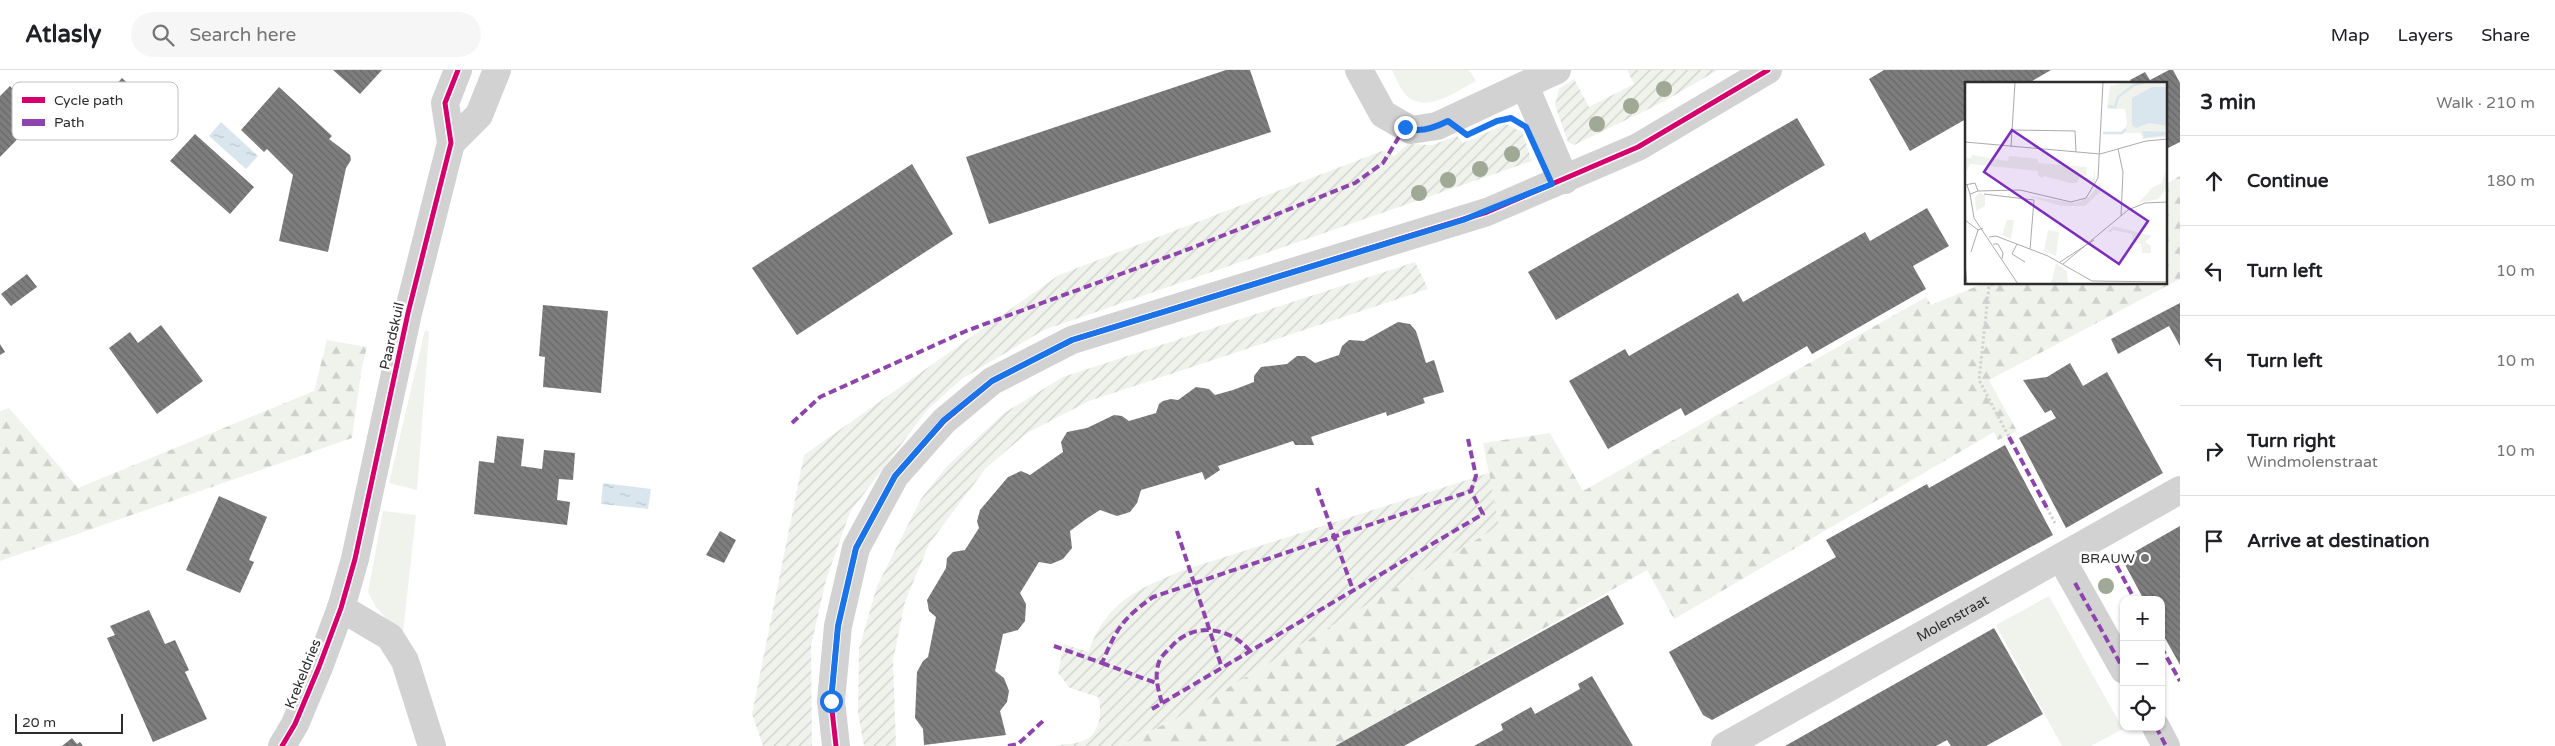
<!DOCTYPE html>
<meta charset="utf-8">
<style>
body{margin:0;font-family:"Varela Round",sans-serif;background:#f6f6f6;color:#202124}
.controls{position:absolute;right:15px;bottom:15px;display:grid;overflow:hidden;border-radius:10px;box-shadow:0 1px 4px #0004}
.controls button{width:45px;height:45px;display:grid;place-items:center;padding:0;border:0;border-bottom:1px solid #e0e0e0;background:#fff;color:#202124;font:25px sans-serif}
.scale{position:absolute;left:15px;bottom:12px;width:108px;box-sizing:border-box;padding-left:5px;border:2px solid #2d2d2d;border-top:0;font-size:14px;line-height:18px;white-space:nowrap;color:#2d2d2d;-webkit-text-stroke:4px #fff;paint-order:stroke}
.stop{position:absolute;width:15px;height:15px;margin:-11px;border:4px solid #1a73e8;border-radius:50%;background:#fff}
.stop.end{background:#1a73e8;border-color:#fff;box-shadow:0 1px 5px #0008}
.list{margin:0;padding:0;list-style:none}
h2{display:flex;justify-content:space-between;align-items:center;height:65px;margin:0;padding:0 20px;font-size:21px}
h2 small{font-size:16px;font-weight:400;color:#757577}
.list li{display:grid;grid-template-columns:32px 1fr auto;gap:15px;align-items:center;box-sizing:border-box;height:90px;padding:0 20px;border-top:1px solid #e0e0e0}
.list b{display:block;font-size:19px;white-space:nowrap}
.list p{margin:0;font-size:16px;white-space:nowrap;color:#757577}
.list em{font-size:16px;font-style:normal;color:#757577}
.icon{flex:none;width:28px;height:28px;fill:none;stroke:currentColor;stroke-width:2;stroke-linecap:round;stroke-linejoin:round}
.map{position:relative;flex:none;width:2180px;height:676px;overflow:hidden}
header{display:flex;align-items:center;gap:30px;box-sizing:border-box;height:70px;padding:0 25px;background:#fff;border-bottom:1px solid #e0e0e0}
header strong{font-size:24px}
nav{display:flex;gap:28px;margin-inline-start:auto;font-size:18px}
.search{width:350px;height:45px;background:#f6f6f6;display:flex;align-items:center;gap:12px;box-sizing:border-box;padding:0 18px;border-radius:28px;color:#757577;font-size:19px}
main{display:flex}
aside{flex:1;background:#fff}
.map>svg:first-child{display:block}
</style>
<header>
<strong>Atlasly</strong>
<div class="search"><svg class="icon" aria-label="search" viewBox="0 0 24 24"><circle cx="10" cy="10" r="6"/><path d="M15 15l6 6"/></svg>Search here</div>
<nav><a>Map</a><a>Layers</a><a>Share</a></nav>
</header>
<main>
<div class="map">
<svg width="2180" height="676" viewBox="0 0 2180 676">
<defs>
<pattern id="forest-firs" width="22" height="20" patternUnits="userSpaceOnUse" patternTransform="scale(1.25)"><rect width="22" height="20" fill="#f0f3ec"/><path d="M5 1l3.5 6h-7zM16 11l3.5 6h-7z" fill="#ced1cb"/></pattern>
<pattern id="garden-furrows" width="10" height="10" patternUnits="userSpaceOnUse" patternTransform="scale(1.25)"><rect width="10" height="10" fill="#f0f3ec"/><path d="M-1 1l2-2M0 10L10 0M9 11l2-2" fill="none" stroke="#ced1cb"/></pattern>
<pattern id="water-ripples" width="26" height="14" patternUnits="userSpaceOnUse" patternTransform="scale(1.25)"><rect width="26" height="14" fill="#dae6ee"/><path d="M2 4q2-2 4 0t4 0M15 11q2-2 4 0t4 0" fill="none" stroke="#bbc6cc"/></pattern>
<pattern id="building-back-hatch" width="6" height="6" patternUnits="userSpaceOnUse" patternTransform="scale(1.25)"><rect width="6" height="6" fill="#7e7e7e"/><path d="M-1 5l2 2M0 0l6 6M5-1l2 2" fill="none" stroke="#686868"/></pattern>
</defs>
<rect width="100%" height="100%" fill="#fff"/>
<path fill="#f0f3ec" d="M 1392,0 L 1469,0 L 1476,11 C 1457,21 1428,43 1408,27 C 1401,21 1396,8 1392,0 Z
M 425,260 L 429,262 L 417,420 L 389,413 Z
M 383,441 L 416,445 L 403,562 L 389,552 L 376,537 L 368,522 Z
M 2049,526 L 2123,659 L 2091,676 L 2062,676 L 1996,555 Z"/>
<path fill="url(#forest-firs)" d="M 2180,106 L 2180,209 L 1989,310 L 2017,361 L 1998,370 L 1994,362 L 1674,549 L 1647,500 L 1335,676 L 1119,676 L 1175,649 L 1499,456 L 1483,373 L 1550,363 L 1583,421 L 1926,227 L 1931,235 L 1982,214 L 2166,214 L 2166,114 Z
M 327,270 L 367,277 L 362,296 L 352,368 L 0,491 L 0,341 L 9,338 L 78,418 L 314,321 Z"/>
<path fill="url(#garden-furrows)" d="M 1627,0 L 1718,0 L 1661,33 L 1574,75 L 1568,72 L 1555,35 L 1559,19 L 1574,9 L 1589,37 L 1634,14 Z
M 1506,54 L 1522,62 L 1532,91 L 1044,260 L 963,308 L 928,339 L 850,442 L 826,510 L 811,576 L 812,676 L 763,676 L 752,644 L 804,385 L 1059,205 L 1382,81 L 1394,86 L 1408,74 L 1432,75 L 1457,66 L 1463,73 Z
M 1415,192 L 1428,219 L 1089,331 L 1027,363 L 986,398 L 929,474 L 905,532 L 893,590 L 896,676 L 864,676 L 858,643 L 859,579 L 877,516 L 921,429 L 946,397 L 1004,343 L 1063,307 Z
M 1489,403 L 1499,456 L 1175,649 L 1119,676 L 1055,676 C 1064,674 1075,674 1083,671 C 1100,665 1103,642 1098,627 L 1070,618 L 1058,603 L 1064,574 L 1088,582 C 1108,531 1134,521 1181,501 Z"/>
<path fill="url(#water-ripples)" d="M 221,52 L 258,86 L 246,99 L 209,66 Z
M 603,413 L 651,419 L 648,439 L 601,434 Z"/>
<path fill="url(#building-back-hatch)" d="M 333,0 L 382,0 L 360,24 Z
M 1226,0 L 1250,0 L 1271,62 L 989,154 L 966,87 Z
M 1884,0 L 2051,0 L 2027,14 L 1966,14 L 1966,49 L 1910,81 L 1869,9 Z
M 2169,0 L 2173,0 L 2180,13 L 2180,72 L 2166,79 L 2166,14 L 2132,14 L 2130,10 L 2145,2 L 2150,10 Z
M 122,8 L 145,30 L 135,40 L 112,19 Z
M 10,16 L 39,47 L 0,87 L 0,26 Z
M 279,17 L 332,66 L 329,69 L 350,85 L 351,90 L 346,98 L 328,182 L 279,171 L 293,105 L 267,79 L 264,82 L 241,60 Z
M 1797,48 L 1825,95 L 1556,250 L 1528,202 Z
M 195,64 L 254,117 L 230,144 L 170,91 Z
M 912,94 L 953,164 L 797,265 L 752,198 Z
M 1927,138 L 1949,176 L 1913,196 L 1926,219 L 1812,284 L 1807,276 L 1685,346 L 1681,338 L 1608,379 L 1569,311 L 1625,279 L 1629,286 L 1738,223 L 1743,232 L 1865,162 L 1870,171 Z
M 27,204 L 37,217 L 11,236 L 1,224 Z
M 2180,233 L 2180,276 L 2169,256 L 2118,284 L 2111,269 Z
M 543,235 L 608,241 L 601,323 L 543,317 L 545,287 L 539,286 Z
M 1398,252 L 1410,254 L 1416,261 L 1426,293 L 1434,290 L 1444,322 L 1423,328 L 1425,333 L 1387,346 L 1386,342 L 1311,367 L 1314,375 L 1295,375 L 1293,371 L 1218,396 L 1220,400 L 1205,410 L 1202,402 L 1141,420 L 1137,433 L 1130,442 L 1117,446 L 1100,440 L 1086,449 L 1070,461 L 1072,478 L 1063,489 L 1051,494 L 1039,492 L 1020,523 L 1026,534 L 1025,551 L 1018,560 L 1003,564 L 995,601 L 1004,608 L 1009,621 L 1007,632 L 1000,641 L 1006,665 L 924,675 L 923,659 L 915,648 L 917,602 L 923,591 L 928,587 L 936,547 L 929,541 L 927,530 L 946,498 L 947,488 L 953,482 L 965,480 L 979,458 L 977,451 L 980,440 L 1008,407 L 1021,401 L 1030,405 L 1063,382 L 1061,372 L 1067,362 L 1087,358 L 1114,345 L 1122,346 L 1129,351 L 1156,343 L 1159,334 L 1163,331 L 1171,329 L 1178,330 L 1196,317 L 1209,319 L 1215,325 L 1233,320 L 1254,312 L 1254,306 L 1261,297 L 1287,294 L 1297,286 L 1305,286 L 1315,293 L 1339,285 L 1342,276 L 1349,270 L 1364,271 Z
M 161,255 L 203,311 L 157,344 L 109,278 L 130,262 L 138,273 Z
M 0,274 L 5,282 L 0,285 Z
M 2070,293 L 2083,316 L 2107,302 L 2163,403 L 2066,458 L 2019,368 L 2056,348 L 2051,340 L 2045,343 L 2023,310 L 2047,307 Z
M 497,366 L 524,369 L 521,396 L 542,399 L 544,380 L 575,383 L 573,410 L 559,409 L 557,430 L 570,432 L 567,455 L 474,444 L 479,391 L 494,393 Z
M 2005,375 L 2053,465 L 1712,650 L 1703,645 L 1669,582 L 1836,487 L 1826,470 L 1927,414 L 1929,418 Z
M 219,426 L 267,447 L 249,490 L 254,492 L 240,523 L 186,500 Z
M 2180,456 L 2180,595 L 2161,561 L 2161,530 L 2144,530 L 2122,489 Z
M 720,461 L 736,470 L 724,493 L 706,485 Z
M 1608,525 L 1624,554 L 1404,676 L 1335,676 Z
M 149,540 L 165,574 L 175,570 L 189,600 L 185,602 L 207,649 L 153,672 L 107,568 L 115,565 L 110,556 Z
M 1994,558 L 2043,644 L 2015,660 L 1986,676 L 1951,676 L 1947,670 L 1936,676 L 1785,676 Z
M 1592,606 L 1633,676 L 1474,676 L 1503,660 L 1501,654 L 1531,637 L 1535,644 L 1580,619 L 1578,614 Z
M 72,668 L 77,674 L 80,672 L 83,676 L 62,676 Z"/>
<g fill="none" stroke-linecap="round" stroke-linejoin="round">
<path stroke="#d2d2d2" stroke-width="3" stroke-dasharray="2.5 2.5" stroke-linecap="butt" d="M 1993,214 L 1989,216 L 1979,310 L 2009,367
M 2047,438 L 2055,453"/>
<g stroke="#d2d2d2" stroke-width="28">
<path d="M 1359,0 L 1383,44 L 1411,60 L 1437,56 L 1557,0"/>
<path d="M 1525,16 L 1565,110"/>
<path d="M 451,73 L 479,45 L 497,0"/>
<path d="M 2061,488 L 2124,600"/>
<path d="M 341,538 L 390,567 L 405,591 L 432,676"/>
<path d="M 2156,657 L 2166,676"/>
<path d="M 282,676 L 295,654 L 319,597 L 341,538 L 355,489 L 408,243 L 451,73 L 445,33 L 458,0"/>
<path d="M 836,676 L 831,631 L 838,556 L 856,478 L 895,406 L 944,351 L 992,311 L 1072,270 L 1487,142 L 1638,77 L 1768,0"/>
<path id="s1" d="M 1725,676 L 2180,420"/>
</g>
<path stroke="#8e44ad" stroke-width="4" stroke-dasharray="8 4" stroke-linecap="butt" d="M 792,353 L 820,327 L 966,261 L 1189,179 L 1355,113 L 1383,93 L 1405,57
M 2009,367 L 2047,438
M 1317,418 L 1353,520
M 1177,461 L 1222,598
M 2111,485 L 2135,530
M 2075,513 L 2124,600
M 1054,576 L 1102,593 C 1117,558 1122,549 1153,527 L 1471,421
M 2161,577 L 2180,611
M 1102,593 L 1156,613
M 1162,633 C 1158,619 1154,606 1159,592 C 1161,586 1167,581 1171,577 C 1193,551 1230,557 1250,581
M 1152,639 L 1483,444 L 1471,421 L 1476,406 L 1468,369
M 2156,657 L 2166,676
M 1008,676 L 1018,674 L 1043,651"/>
<g stroke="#fff" stroke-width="8">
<path id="cycleway" d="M 282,676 L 295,654 L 319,597 L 341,538 L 355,489 L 408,243 L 451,73 L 445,33 L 458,0
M 836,676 L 831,631 L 838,556 L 856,478 L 895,406 L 944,351 L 992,311 L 1072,270 L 1487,142 L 1638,77 L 1768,0"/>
</g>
<use href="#cycleway" stroke="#d6006c" stroke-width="5"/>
</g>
<g fill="#9fa996">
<circle cx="1664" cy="19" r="8"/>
<circle cx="1631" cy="36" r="8"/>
<circle cx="1597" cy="54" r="8"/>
<circle cx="1512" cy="84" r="8"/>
<circle cx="1480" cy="99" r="8"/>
<circle cx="1448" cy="110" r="8"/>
<circle cx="1419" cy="123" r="8"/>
<circle cx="2106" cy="516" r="8"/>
</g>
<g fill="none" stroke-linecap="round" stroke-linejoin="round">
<path stroke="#1a73e8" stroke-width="6" d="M 831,631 L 838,556 L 856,478 L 895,406 L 944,350 L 992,311 L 1072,270 L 1463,150 L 1552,114 L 1526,57 L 1511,48 L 1497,51 L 1467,65 L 1448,51 C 1436,57 1417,64 1405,57"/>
</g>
<circle fill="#767676" stroke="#fff" stroke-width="2" cx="2145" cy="488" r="5"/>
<g text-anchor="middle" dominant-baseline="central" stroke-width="5" stroke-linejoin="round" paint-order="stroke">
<g font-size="14" fill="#2d2d2d" stroke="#fff">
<text transform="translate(392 266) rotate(-77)">Paardskuil</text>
<text stroke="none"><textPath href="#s1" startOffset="261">Molenstraat</textPath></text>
<text transform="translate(303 604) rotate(-68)">Krekeldries</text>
</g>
<g font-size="14" fill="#2d2d2d" stroke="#fff" text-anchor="end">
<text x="2135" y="488">BRAUW</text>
</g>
</g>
<g transform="translate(1965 12)">
<rect width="202" height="202" fill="#fff"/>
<path d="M 15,110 L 20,114 L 20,124 L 11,129 L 10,115 ZM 91,181 L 102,189 L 103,202 L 86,202 Z" fill="#f0f3ec"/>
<path d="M 7,73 L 43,79 L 44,74 L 73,77 L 73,81 L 122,85 L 121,94 L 80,90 L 78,96 L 73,94 L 73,89 L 5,82 L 2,89 L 1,76 L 6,76 ZM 200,89 L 202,106 L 193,117 L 173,121 L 188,105 L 197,101 ZM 42,138 L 49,138 L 46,157 L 37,153 ZM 148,144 L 187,154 L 180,160 L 186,164 L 186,171 L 177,171 L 176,162 L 168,160 L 167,152 L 148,148 L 145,151 L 143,149 ZM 83,148 L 94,150 L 91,174 L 79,169 Z" fill="#f0f3ec"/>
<path d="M 163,0 L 202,0 L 202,55 L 178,57 L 175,51 L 162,51 L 159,50 L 162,41 L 160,27 L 142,27 L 145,4 Z" fill="#f0f3ec"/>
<path d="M 130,87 L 130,101 L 115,94 L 112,101 L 105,101 L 79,94 L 80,90 L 108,92 L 128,97 ZM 137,99 L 135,110 L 120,124 L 97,124 L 62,114 L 111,121 L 124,115 Z" fill="#f0f3ec"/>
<path d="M 187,5 L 202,5 L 202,44 L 184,41 L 171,46 L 167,43 L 167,16 ZM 177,49 L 202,50 L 202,53 L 179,56 Z" fill="#dae6ee"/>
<path fill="none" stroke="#dae6ee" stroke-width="2.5" d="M 143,24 L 150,25 L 153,15 L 169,3 L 180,0M 138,51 L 157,51 L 161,47"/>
<path fill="none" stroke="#ababab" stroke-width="1" d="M 48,48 L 110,49 L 111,70M 0,60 L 135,72 L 181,59 L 203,57M 46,65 L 50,0M 153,67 L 158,90 L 156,134M 0,103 L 10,101 L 13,109 L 5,112 L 2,103M 13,109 L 55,108 L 106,120 L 121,116 L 133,96 L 138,0M 5,112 L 9,136 L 53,202M 19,112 L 69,118 L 65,167M 0,138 L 13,148M 24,155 L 31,154 L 83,174 L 127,199 L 203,200M 28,162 L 33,162 L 38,171 L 37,177M 52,162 L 47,172 L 60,180M 6,170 L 13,148 L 18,146M 95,180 L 129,158M 0,181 L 2,202M 98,182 L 163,128 L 180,121 L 203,120"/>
<path fill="#7b2cbf" fill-opacity="0.15" stroke="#7b2cbf" stroke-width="2.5" d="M 47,48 L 183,139 L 154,182 L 19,90 Z"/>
<rect width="202" height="202" fill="none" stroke="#2d2d2d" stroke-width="2.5"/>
</g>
<rect x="12" y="12" width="166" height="58" rx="8" fill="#fff" stroke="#c0c0c0" stroke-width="1"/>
<rect x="22" y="27" width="23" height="6" fill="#d6006c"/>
<rect x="22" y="49" width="23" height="7" fill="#8e44ad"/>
<g font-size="14" fill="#2d2d2d">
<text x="54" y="35">Cycle path</text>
<text x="54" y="57">Path</text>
</g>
</svg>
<div class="controls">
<button>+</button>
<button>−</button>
<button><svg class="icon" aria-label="locate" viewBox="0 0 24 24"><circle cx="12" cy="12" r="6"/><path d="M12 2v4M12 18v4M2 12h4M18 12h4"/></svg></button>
</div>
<div class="scale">20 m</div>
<div class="stop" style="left:831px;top:631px"></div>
<div class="stop end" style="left:1405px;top:57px"></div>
</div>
<aside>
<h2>3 min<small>Walk · 210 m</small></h2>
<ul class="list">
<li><svg class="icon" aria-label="ahead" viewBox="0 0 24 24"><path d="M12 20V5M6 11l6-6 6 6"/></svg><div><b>Continue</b></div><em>180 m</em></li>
<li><svg class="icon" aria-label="left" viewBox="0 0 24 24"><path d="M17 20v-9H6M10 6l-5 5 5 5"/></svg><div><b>Turn left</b></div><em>10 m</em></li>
<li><svg class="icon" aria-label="left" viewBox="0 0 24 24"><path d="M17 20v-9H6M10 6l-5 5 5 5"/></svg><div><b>Turn left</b></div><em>10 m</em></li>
<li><svg class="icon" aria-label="right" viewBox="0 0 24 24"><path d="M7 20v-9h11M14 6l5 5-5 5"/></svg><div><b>Turn right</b><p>Windmolenstraat</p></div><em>10 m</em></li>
<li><svg class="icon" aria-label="arrive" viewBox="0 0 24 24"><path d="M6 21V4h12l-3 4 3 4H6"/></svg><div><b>Arrive at destination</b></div></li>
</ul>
</aside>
</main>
